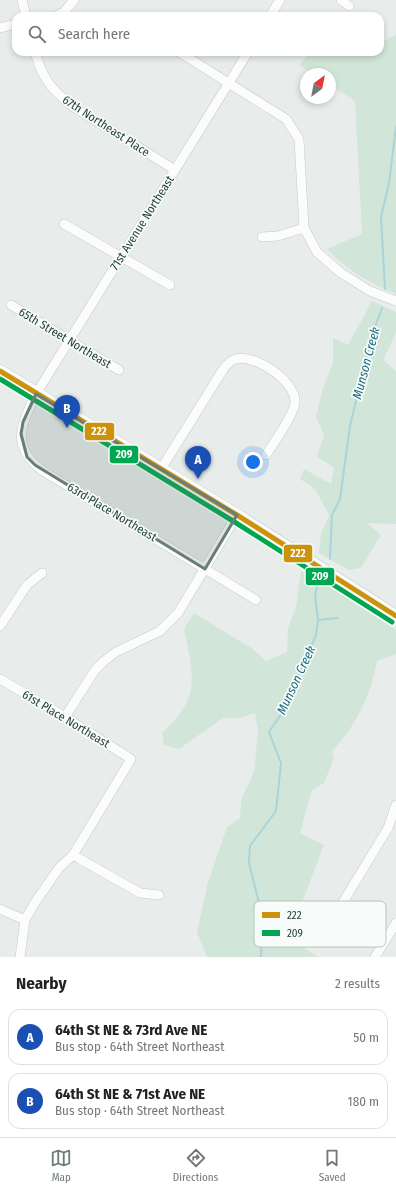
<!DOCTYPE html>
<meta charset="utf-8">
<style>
body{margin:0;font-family:"Fira Sans Condensed",sans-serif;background:#f2f2f2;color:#222}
.compass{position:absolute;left:300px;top:68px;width:36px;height:36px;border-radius:50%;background:#fff;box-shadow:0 2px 6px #0003;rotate:32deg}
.you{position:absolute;left:253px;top:462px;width:14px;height:14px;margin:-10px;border:3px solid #fff;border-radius:50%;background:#1a73e8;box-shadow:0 0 0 6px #1a73e833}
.badge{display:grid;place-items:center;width:26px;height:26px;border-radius:50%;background:#697e78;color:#fff;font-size:13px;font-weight:700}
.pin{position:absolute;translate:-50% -33px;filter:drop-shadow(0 1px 2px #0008)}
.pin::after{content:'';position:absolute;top:21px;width:14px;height:12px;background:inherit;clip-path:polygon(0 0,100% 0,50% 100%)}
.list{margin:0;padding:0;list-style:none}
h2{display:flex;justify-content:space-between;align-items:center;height:52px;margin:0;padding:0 16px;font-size:17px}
h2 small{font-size:13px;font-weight:400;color:#767676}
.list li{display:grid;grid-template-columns:26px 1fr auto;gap:12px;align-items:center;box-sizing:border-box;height:56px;margin:0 8px 8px;padding:0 8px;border:1px solid #e0e0e0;border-radius:12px}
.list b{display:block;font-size:15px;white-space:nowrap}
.list p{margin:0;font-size:13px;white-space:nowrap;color:#767676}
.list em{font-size:13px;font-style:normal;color:#767676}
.icon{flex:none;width:22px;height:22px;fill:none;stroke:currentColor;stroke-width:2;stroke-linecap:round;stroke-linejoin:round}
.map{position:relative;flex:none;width:396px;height:957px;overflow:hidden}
.search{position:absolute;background:#fff;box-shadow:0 2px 6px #0003;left:12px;right:12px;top:12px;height:44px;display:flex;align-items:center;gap:10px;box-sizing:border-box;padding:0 14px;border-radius:12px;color:#767676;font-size:15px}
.sheet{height:180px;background:#fff}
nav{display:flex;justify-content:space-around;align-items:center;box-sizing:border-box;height:56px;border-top:1px solid #e0e0e0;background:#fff;font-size:11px;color:#767676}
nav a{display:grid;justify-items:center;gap:2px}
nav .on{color:#697e78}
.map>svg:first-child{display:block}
</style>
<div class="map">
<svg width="396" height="957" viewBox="0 0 396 957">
<rect width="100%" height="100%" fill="#e8edeb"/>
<path fill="#d1e6d8" d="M 396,0 L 396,294 C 370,283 347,271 327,249 L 362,234 L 355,101 L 330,85 L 330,74 L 313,74 L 299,65 L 311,52 L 337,52 L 342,55 L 358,52 L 360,56 L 367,52 L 380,52 L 380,44 L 396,34 Z
M 372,301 L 396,312 L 396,333 L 383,360 L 396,371 L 396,524 L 367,523 L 381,535 L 361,568 L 349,570 L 319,553 L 321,534 L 329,515 L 315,489 L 300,479 L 304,469 L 331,484 L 334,468 L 317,456 L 324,435 L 316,417 L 323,388 L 333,363 L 333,338 L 348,345 Z
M 301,571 L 349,598 L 396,630 L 396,654 L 377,661 C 371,695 356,726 332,751 L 334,758 L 324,783 L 312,790 L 300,833 L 324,845 L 298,913 L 287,936 L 318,957 L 207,957 L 197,932 L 208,882 L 227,827 L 240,818 L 241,800 L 254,772 L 258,732 L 255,713 L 240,718 L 223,718 L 179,749 L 164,745 L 162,733 C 201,697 194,677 184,629 L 194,613 L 253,649 L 266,661 L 287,652 L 288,628 L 296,607 Z"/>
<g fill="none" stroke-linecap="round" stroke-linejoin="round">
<path stroke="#a9d4db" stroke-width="2" d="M 385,289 L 381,217 L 389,183 L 396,127
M 330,559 L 332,515 L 340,499 L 350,426 L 372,335 L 382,308
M 318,620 L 338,618
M 261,957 L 262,915 L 249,863 L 250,846 L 276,811 L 281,763 L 269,732 L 282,713 L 316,635 L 318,620 L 315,595 L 319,580"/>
<g stroke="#c5cac8" stroke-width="10">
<path id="street" d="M 22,0 L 26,16
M 341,0 L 349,6
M 56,16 L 64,12 L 74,0
M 270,16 L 280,0
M 0,28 L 16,24
M 35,52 C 42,78 51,89 72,106 L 175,170
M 179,52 L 286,119 L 299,139 L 304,228 L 317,252 L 341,273 L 370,291 L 396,301
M 248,52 L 36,394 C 21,425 10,447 43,471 L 256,600
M 64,224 L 170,285
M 262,237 L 278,236 L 304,228
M 11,305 L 119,370
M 161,469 L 224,368 C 226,366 230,361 233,360 C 252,351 296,381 295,402 C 295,413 273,444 266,455
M 0,626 L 27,585 L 42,573
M 0,679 L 65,717 L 131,759 L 73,855 L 59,868 L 34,904 L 25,920 L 20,957
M 65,717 L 95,670 L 104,661 L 116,652 L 160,631 L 178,613 L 237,515
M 73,855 L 140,893 L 159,895
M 0,909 L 25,920
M 322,937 L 388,828 L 396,805
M 375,957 L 396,923"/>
</g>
<g stroke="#c3cbc8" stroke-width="13">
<path id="secondary" d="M 0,371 L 237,515 L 396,616"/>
</g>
<use href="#street" stroke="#fcfcfc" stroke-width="9"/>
<use href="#secondary" stroke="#fcfcfc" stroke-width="12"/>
<g stroke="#f7fbf9" stroke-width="8">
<path id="bus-1" d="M 0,371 L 237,515 L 396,616"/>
</g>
<g stroke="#f7fbf9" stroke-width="8">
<path id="bus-2" d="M 0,379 L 233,521 L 392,622"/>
</g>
<use href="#bus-1" stroke="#cd920c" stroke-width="5"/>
<use href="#bus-2" stroke="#00a651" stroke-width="5"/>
</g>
<path fill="#697e78" fill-opacity="0.2" stroke="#697e78" stroke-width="3" stroke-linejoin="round" d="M 36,394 L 237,515 L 205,569 L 35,465 L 27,457 L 21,434 L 23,422 Z"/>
<g text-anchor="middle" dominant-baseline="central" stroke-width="3.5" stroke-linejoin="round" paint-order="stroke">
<g font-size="12" fill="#24423a" stroke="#f7fbf9">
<text transform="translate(106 126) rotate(33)">67th Northeast Place</text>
<text transform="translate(142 223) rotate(-58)">71st Avenue Northeast</text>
<text transform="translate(65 338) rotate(31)">65th Street Northeast</text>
<text transform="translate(112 512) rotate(31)">63rd Place Northeast</text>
<text transform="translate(66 719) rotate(31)">61st Place Northeast</text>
</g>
<g font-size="13" font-style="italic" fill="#1c6f80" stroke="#f7fbf9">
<text transform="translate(366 363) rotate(-75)">Munson Creek</text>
<text transform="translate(296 680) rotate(-65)">Munson Creek</text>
</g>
</g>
<rect x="254" y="901" width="132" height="46" rx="6" fill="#f7fbf9" stroke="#b8c4c0" stroke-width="1"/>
<rect x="262" y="912" width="18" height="6" fill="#cd920c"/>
<rect x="262" y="930" width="18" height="6" fill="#00a651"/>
<g font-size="11" fill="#24423a">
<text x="287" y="919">222</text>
<text x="287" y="937">209</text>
</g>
<g stroke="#f7fbf9" stroke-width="1.5">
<rect x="84" y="422" width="31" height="19" rx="4" fill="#cd920c"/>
<rect x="109" y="445" width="30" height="19" rx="4" fill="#00a651"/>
<rect x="283" y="544" width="30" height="19" rx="4" fill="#cd920c"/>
<rect x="305" y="567" width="30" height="19" rx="4" fill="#00a651"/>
</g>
<g font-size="11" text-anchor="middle" font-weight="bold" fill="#fff">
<text x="99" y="435">222</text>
<text x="124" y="458">209</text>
<text x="298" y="557">222</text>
<text x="320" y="580">209</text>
</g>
</svg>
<svg class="compass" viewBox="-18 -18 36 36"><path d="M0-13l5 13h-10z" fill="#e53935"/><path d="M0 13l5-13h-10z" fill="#767676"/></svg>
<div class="you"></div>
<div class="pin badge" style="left:198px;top:479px;background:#1a4fb4">A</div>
<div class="pin badge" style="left:67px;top:428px;background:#1a4fb4">B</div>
<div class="search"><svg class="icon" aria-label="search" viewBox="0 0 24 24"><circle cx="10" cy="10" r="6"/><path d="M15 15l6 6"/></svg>Search here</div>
</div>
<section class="sheet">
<h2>Nearby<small>2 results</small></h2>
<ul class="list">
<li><span class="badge" style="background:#1a4fb4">A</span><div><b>64th St NE &amp; 73rd Ave NE</b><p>Bus stop · 64th Street Northeast</p></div><em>50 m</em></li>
<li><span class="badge" style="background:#1a4fb4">B</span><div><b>64th St NE &amp; 71st Ave NE</b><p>Bus stop · 64th Street Northeast</p></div><em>180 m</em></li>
</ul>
</section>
<nav>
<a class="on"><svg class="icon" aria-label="map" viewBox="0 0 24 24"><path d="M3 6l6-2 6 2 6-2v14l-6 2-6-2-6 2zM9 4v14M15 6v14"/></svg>Map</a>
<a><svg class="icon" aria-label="directions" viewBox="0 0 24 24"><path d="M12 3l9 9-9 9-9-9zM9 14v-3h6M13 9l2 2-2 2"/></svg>Directions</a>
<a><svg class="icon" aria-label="saved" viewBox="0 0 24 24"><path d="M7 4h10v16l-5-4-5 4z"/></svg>Saved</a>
</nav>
